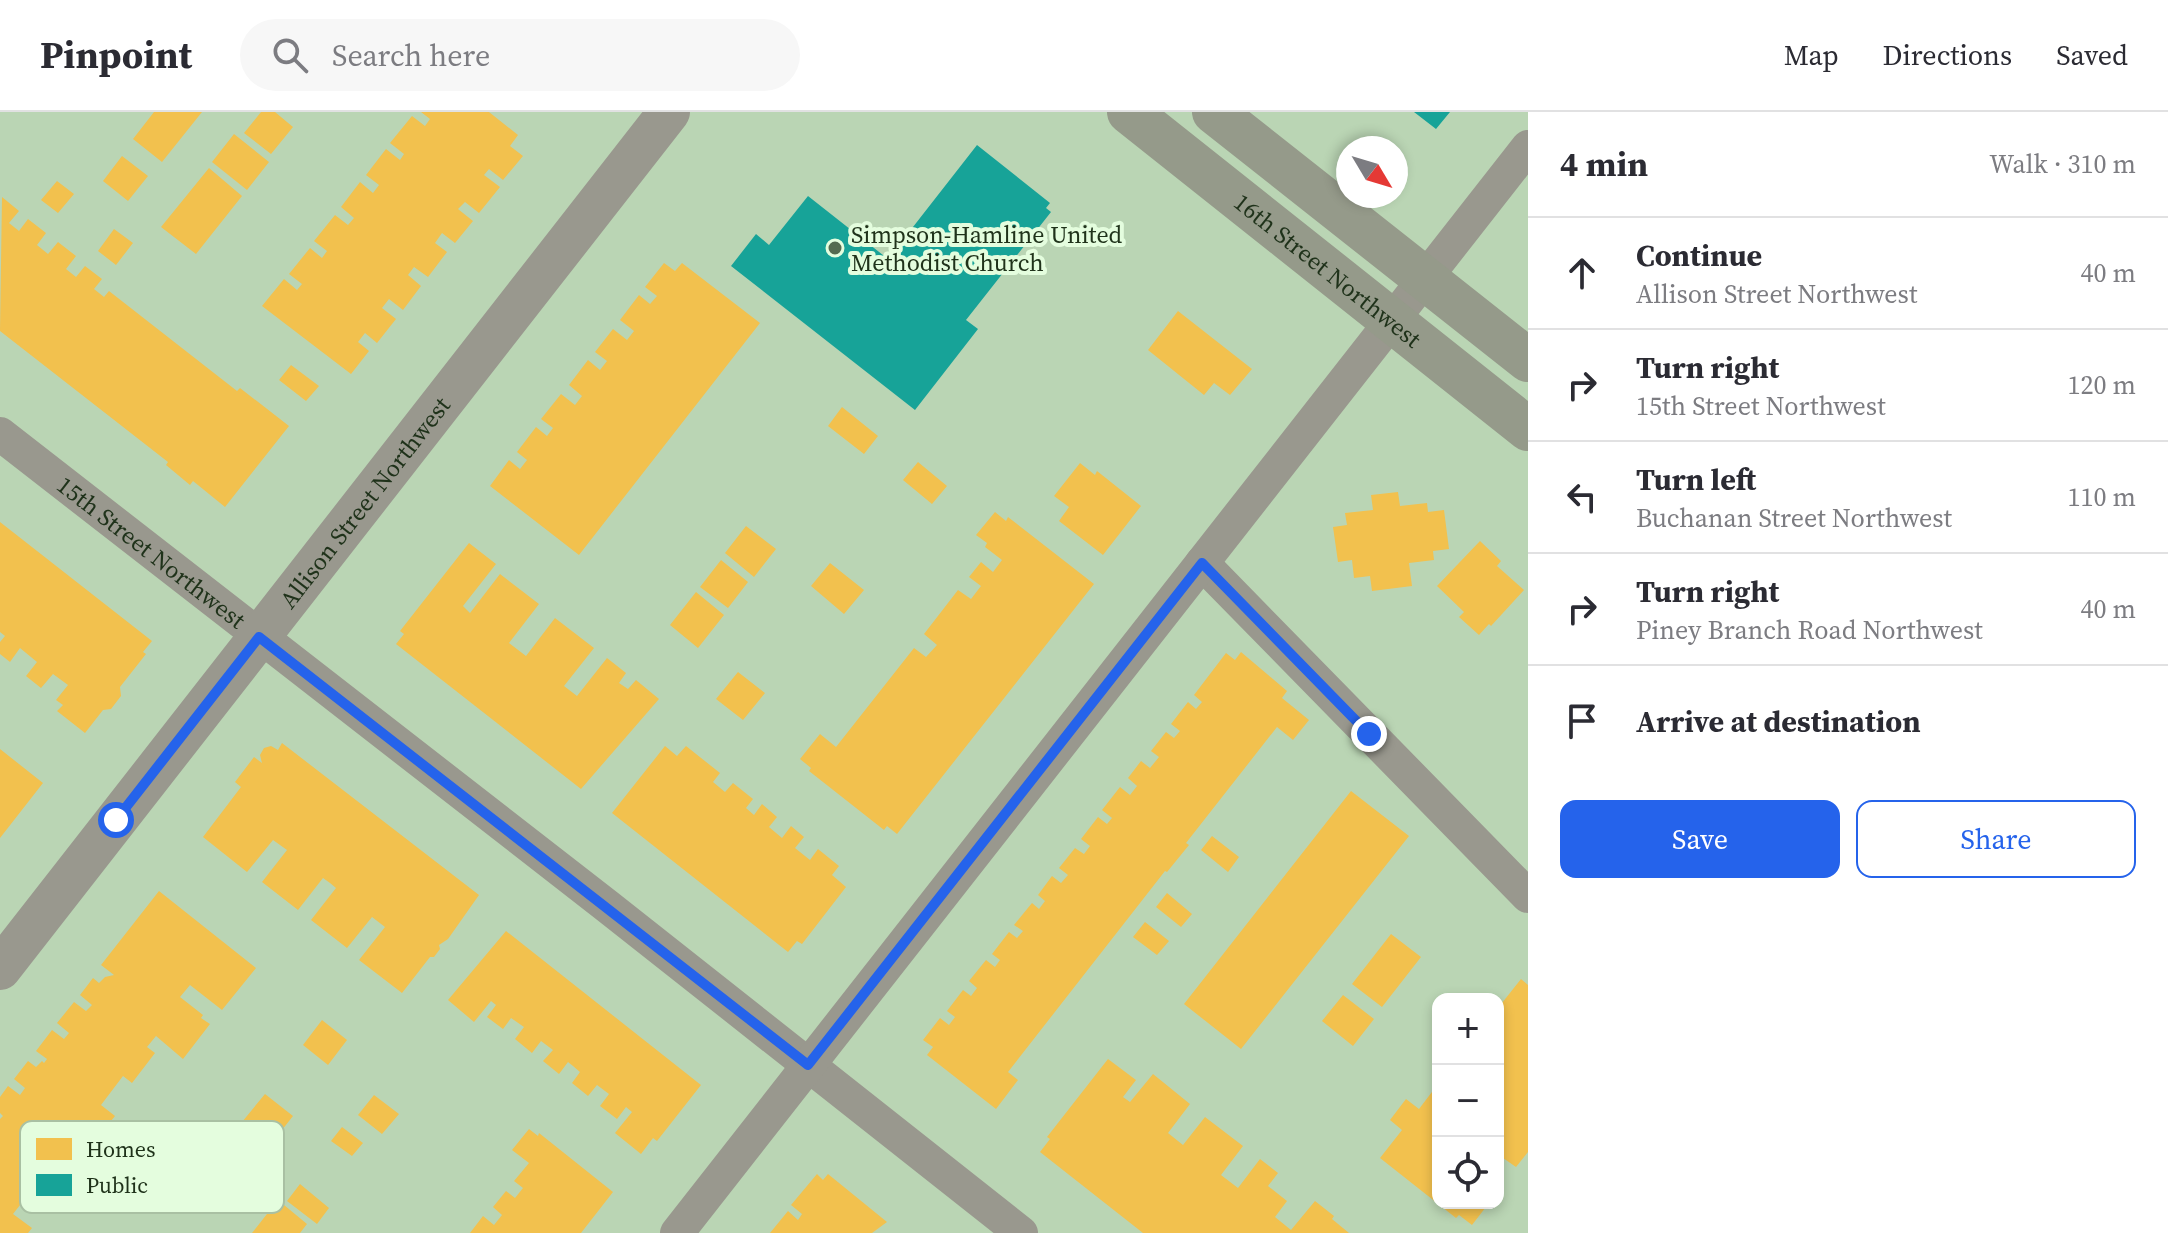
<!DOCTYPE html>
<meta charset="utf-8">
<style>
body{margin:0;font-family:"Source Serif 4",serif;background:#f7f7f7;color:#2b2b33}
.controls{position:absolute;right:24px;bottom:24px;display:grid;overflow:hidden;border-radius:16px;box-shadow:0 4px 12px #0003}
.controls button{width:72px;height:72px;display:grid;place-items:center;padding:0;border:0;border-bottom:2px solid #e1e1e2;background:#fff;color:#2b2b33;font:40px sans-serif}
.compass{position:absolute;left:1336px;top:24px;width:72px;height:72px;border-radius:50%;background:#fff;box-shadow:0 4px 12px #0003;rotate:128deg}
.stop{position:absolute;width:24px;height:24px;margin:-18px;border:6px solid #2563eb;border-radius:50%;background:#fff}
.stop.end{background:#2563eb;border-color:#fff;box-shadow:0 2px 8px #0008}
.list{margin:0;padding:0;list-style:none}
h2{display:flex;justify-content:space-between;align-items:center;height:104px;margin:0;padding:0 32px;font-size:34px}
h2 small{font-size:26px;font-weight:400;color:#7c7c81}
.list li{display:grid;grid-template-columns:52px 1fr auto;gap:24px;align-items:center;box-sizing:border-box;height:112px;padding:0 32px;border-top:2px solid #e1e1e2}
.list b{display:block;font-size:30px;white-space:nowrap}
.list p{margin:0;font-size:26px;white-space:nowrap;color:#7c7c81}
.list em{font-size:26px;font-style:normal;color:#7c7c81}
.actions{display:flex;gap:16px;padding:24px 32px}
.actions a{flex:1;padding:18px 0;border:2px solid #2563eb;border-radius:16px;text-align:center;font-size:28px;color:#2563eb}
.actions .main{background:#2563eb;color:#fff}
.icon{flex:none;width:44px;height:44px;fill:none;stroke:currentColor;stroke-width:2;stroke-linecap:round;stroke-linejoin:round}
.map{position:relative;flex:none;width:1528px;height:1121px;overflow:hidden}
header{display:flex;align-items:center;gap:48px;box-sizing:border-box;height:112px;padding:0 40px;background:#fff;border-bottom:2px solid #e1e1e2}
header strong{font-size:38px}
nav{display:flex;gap:44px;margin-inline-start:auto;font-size:28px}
.search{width:560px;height:72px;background:#f7f7f7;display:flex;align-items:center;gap:20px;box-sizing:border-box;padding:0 28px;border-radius:44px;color:#7c7c81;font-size:30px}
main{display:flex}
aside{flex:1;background:#fff}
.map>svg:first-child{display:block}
</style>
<header>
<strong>Pinpoint</strong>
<div class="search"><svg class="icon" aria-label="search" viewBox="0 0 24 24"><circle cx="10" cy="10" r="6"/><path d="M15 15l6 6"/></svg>Search here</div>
<nav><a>Map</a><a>Directions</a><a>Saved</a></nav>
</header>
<main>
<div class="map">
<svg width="1528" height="1121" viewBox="0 0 1528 1121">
<rect width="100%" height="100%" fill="#bad5b4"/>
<path fill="#f2c14e" d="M 202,0 L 162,50 L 133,27 L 154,0 Z
M 261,0 L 275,0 L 293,15 L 271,42 L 244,21 Z
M 421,0 L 489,0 L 518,23 L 510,34 L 523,44 L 503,68 L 489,57 L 484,63 L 500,75 L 479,101 L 465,90 L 458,97 L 473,109 L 455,131 L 442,121 L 435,131 L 447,140 L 428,165 L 414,155 L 408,163 L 421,174 L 403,198 L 389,187 L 382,196 L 396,207 L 377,231 L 365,221 L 358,230 L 369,239 L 351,262 L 262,194 L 284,167 L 297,178 L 302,172 L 289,162 L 310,136 L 322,146 L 327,139 L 314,129 L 335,103 L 348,113 L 354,106 L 341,95 L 360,70 L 373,81 L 379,73 L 366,63 L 386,37 L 400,48 L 404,42 L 390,31 L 412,4 L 425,14 L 430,7 Z
M 234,22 L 269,50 L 247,78 L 212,50 Z
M 122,44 L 148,64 L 128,89 L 103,69 Z
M 209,56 L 242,84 L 196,142 L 161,115 Z
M 57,69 L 74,82 L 58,101 L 41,88 Z
M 2,85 L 19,99 L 9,111 L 19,119 L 28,107 L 46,121 L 37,133 L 48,142 L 58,130 L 76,144 L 66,157 L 76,165 L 85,154 L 102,167 L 94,177 L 104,185 L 109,179 L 237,279 L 240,276 L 289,314 L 225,395 L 193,369 L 190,373 L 166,353 L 168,350 L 0,219 Z
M 114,117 L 133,131 L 116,153 L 98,139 Z
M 664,151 L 675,159 L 682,151 L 760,211 L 579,443 L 490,374 L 509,348 L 520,357 L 527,348 L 517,340 L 536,315 L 547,324 L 553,316 L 541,307 L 561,282 L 575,293 L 582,284 L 569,273 L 588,248 L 600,258 L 607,249 L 595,240 L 613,217 L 627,228 L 634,219 L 620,208 L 639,183 L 650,192 L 657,184 L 645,175 Z
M 1178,199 L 1252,257 L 1230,283 L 1214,271 L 1204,283 L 1148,238 Z
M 291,253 L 319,274 L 306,289 L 279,268 Z
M 842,295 L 878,324 L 864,342 L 828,314 Z
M 918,350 L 947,374 L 932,392 L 903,368 Z
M 1080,351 L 1095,363 L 1097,359 L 1141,394 L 1103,443 L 1059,409 L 1069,395 L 1054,384 Z
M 1398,380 L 1400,394 L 1427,391 L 1428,400 L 1444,398 L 1449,437 L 1433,439 L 1434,448 L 1409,451 L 1412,474 L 1372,479 L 1370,464 L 1354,466 L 1352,448 L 1338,450 L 1333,415 L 1347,413 L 1345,401 L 1373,398 L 1371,383 Z
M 995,400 L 1006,409 L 1008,405 L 1094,472 L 897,722 L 887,714 L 884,718 L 809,659 L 811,656 L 800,647 L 820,622 L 836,635 L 914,536 L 926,545 L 937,533 L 924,522 L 958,478 L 971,487 L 981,474 L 969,465 L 981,450 L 993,460 L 1002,448 L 985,435 L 987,431 L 976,423 Z
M 0,410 L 152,529 L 143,540 L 146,542 L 120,575 L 121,584 L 111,597 L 103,598 L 85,621 L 57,599 L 63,593 L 56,588 L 68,573 L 53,562 L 41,576 L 26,564 L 37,550 L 20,536 L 10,550 L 0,542 L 0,530 L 5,524 L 0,520 Z
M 746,414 L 776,437 L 754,465 L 725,441 Z
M 1480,429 L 1501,449 L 1497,454 L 1524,478 L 1491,514 L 1489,512 L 1479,523 L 1459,505 L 1464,500 L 1437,474 Z
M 469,431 L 496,452 L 463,494 L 470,501 L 500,462 L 539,492 L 509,531 L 526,544 L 555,506 L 594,536 L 564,574 L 577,584 L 607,546 L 626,561 L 619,571 L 628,577 L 636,568 L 659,587 L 581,677 L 396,532 L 404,522 L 400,519 Z
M 721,448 L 748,470 L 728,496 L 700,475 Z
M 830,451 L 864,478 L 844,502 L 811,474 Z
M 696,480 L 724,503 L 698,536 L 670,513 Z
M 1241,540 L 1287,579 L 1282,586 L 1309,608 L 1293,628 L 1277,615 L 1186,731 L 1189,733 L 1167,760 L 1165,759 L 1008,960 L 1018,968 L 996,997 L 927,943 L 933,935 L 923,928 L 940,906 L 949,913 L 955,905 L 947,899 L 963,878 L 971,884 L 977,876 L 969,869 L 986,848 L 995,855 L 1000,848 L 992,842 L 1009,820 L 1017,826 L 1023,819 L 1014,813 L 1032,791 L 1039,797 L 1045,789 L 1038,783 L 1052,764 L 1061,771 L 1068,763 L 1059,756 L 1075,736 L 1084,742 L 1090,734 L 1081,727 L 1098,705 L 1107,712 L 1112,706 L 1102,698 L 1120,675 L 1130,683 L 1137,674 L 1128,666 L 1141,649 L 1150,656 L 1159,645 L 1151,639 L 1166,620 L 1174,626 L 1180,619 L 1171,612 L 1188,590 L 1196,597 L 1202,590 L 1194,583 L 1226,541 L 1235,548 Z
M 738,560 L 765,581 L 743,608 L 716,587 Z
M 282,631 L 479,783 L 448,827 L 439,833 L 440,837 L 434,845 L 430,845 L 402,881 L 359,848 L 385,815 L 372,805 L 347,836 L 311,808 L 336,776 L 330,771 L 323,766 L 298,798 L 262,770 L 287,738 L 273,728 L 247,760 L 203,725 L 241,675 L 235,670 L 254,645 L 262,651 L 260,643 L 264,636 L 271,634 L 278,638 Z
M 665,634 L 677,644 L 686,634 L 720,661 L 713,670 L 725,680 L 733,671 L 753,687 L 746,696 L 754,703 L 762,692 L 777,705 L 769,715 L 782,726 L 791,714 L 804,725 L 795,736 L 810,748 L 818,737 L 839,754 L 832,763 L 846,775 L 802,832 L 797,829 L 788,840 L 612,701 Z
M 0,637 L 43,671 L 0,726 Z
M 1351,679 L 1409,724 L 1241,937 L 1184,892 Z
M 1212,724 L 1239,745 L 1228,760 L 1201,738 Z
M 159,779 L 256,856 L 222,898 L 190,873 L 180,885 L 203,903 L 201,906 L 210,912 L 183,947 L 156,924 L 147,935 L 155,941 L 132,971 L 123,964 L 101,993 L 115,1004 L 94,1030 L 79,1018 L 13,1102 L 32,1116 L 28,1121 L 0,1121 L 0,1007 L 3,1004 L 0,1001 L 0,985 L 8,974 L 20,983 L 25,976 L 14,967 L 28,949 L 36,955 L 42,949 L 44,951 L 47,947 L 36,939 L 52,918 L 64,927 L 69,921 L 57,911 L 74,890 L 86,899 L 92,893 L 80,883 L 93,866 L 99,871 L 105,865 L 114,863 L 101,853 Z
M 1167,781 L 1192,802 L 1181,815 L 1156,795 Z
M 1145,810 L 1169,829 L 1157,843 L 1133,825 Z
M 506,819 L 701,973 L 657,1029 L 653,1026 L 641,1042 L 615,1021 L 632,1000 L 626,995 L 617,1007 L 600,994 L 609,982 L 597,973 L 588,984 L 572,971 L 580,960 L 573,954 L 568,950 L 559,962 L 543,949 L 553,938 L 541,929 L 532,941 L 515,927 L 524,915 L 511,906 L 503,917 L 487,905 L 496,893 L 491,889 L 474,910 L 448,888 Z
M 1391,822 L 1421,845 L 1382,895 L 1352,872 Z
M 1521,867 L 1528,873 L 1528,1040 L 1516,1055 L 1503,1046 L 1498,1052 L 1498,896 Z
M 1343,883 L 1374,907 L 1353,934 L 1322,909 Z
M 322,908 L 347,928 L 328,953 L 303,933 Z
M 1108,947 L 1136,968 L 1123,985 L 1130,990 L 1153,962 L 1190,992 L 1168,1021 L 1183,1033 L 1205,1005 L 1243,1034 L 1221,1063 L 1238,1076 L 1260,1047 L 1278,1061 L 1268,1074 L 1287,1089 L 1275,1105 L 1291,1118 L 1315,1089 L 1334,1104 L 1332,1107 L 1349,1121 L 1143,1121 L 1040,1040 L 1050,1027 L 1047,1025 Z
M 1438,972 L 1438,1091 L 1489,1091 L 1472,1113 L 1459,1103 L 1456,1106 L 1380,1046 L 1402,1018 L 1390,1008 L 1406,987 L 1419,997 Z
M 265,982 L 293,1004 L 252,1056 L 223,1033 Z
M 374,983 L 399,1002 L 382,1022 L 358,1003 Z
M 342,1015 L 363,1031 L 352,1044 L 331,1029 Z
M 529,1017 L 538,1024 L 539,1021 L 613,1080 L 581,1121 L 470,1121 L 483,1104 L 494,1113 L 502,1103 L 493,1095 L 506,1079 L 515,1086 L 523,1076 L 514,1069 L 529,1051 L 512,1038 Z
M 817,1062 L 823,1068 L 828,1062 L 887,1110 L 872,1121 L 770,1121 L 788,1099 L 798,1108 L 802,1102 L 791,1093 Z
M 300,1072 L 329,1096 L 317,1112 L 287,1089 Z
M 278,1088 L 307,1112 L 300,1121 L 252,1121 Z"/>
<path fill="#17a398" d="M 1414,0 L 1450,0 L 1436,17 Z
M 977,33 L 1050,91 L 1046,96 L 1051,100 L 966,208 L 978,217 L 915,298 L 731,154 L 756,122 L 769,133 L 808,84 L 888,147 Z"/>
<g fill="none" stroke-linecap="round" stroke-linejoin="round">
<g stroke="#99988e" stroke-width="34">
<path id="s1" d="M 0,322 L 607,794 L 1021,1121"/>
<path d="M 1202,451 L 1528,784"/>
<path d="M 677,1121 L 1528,35"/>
</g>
<path stroke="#99988e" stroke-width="42" id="s2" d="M 0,857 L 669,0"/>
<g stroke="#959a8a" stroke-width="44">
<path id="s3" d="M 1129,0 L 1528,317"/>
<path d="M 1214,0 L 1528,248"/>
</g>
</g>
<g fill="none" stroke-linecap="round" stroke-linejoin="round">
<path stroke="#2563eb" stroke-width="10" d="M 116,708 L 259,525 L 808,953 L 1202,451 L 1369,622"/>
</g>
<circle fill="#556b50" stroke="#e4fdde" stroke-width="3" cx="835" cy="136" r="8"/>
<g text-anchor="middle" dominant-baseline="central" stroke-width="8" stroke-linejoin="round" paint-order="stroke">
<g font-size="24" fill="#1f321a" stroke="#e4fdde" text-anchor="start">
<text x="851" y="122">Simpson-Hamline United<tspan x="851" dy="28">Methodist Church</tspan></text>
</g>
<g font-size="24" fill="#1f321a" stroke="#e4fdde">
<text stroke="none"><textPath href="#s3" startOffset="254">16th Street Northwest</textPath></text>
<text stroke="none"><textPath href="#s2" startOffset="592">Allison Street Northwest</textPath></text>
<text stroke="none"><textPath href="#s1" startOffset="192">15th Street Northwest</textPath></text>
</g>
</g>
<rect x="20" y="1009" width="264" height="92" rx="12" fill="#e4fdde" stroke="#a9c0a3" stroke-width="2"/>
<rect x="36" y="1026" width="36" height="22" fill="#f2c14e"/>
<rect x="36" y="1062" width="36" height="22" fill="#17a398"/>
<g font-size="22" fill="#1f321a">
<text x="86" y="1045">Homes</text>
<text x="86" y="1081">Public</text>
</g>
</svg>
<div class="controls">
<button>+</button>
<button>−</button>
<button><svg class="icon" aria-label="locate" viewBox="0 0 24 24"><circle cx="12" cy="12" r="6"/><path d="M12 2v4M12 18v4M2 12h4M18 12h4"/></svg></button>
</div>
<svg class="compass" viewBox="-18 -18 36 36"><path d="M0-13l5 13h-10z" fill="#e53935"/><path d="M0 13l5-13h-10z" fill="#7c7c81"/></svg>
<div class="stop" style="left:116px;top:708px"></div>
<div class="stop end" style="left:1369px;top:622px"></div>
</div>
<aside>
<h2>4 min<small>Walk · 310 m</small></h2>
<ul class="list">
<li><svg class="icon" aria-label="ahead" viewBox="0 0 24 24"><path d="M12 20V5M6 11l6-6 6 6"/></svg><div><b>Continue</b><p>Allison Street Northwest</p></div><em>40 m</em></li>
<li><svg class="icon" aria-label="right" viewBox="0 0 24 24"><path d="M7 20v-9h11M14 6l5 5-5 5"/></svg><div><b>Turn right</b><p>15th Street Northwest</p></div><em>120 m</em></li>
<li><svg class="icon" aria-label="left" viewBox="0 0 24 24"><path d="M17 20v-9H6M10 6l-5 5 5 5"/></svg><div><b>Turn left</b><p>Buchanan Street Northwest</p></div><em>110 m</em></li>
<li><svg class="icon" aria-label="right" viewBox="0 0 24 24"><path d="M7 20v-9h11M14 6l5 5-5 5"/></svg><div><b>Turn right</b><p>Piney Branch Road Northwest</p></div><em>40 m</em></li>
<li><svg class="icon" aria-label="arrive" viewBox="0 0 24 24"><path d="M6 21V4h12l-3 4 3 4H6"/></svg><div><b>Arrive at destination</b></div></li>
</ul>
<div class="actions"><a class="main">Save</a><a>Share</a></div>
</aside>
</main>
